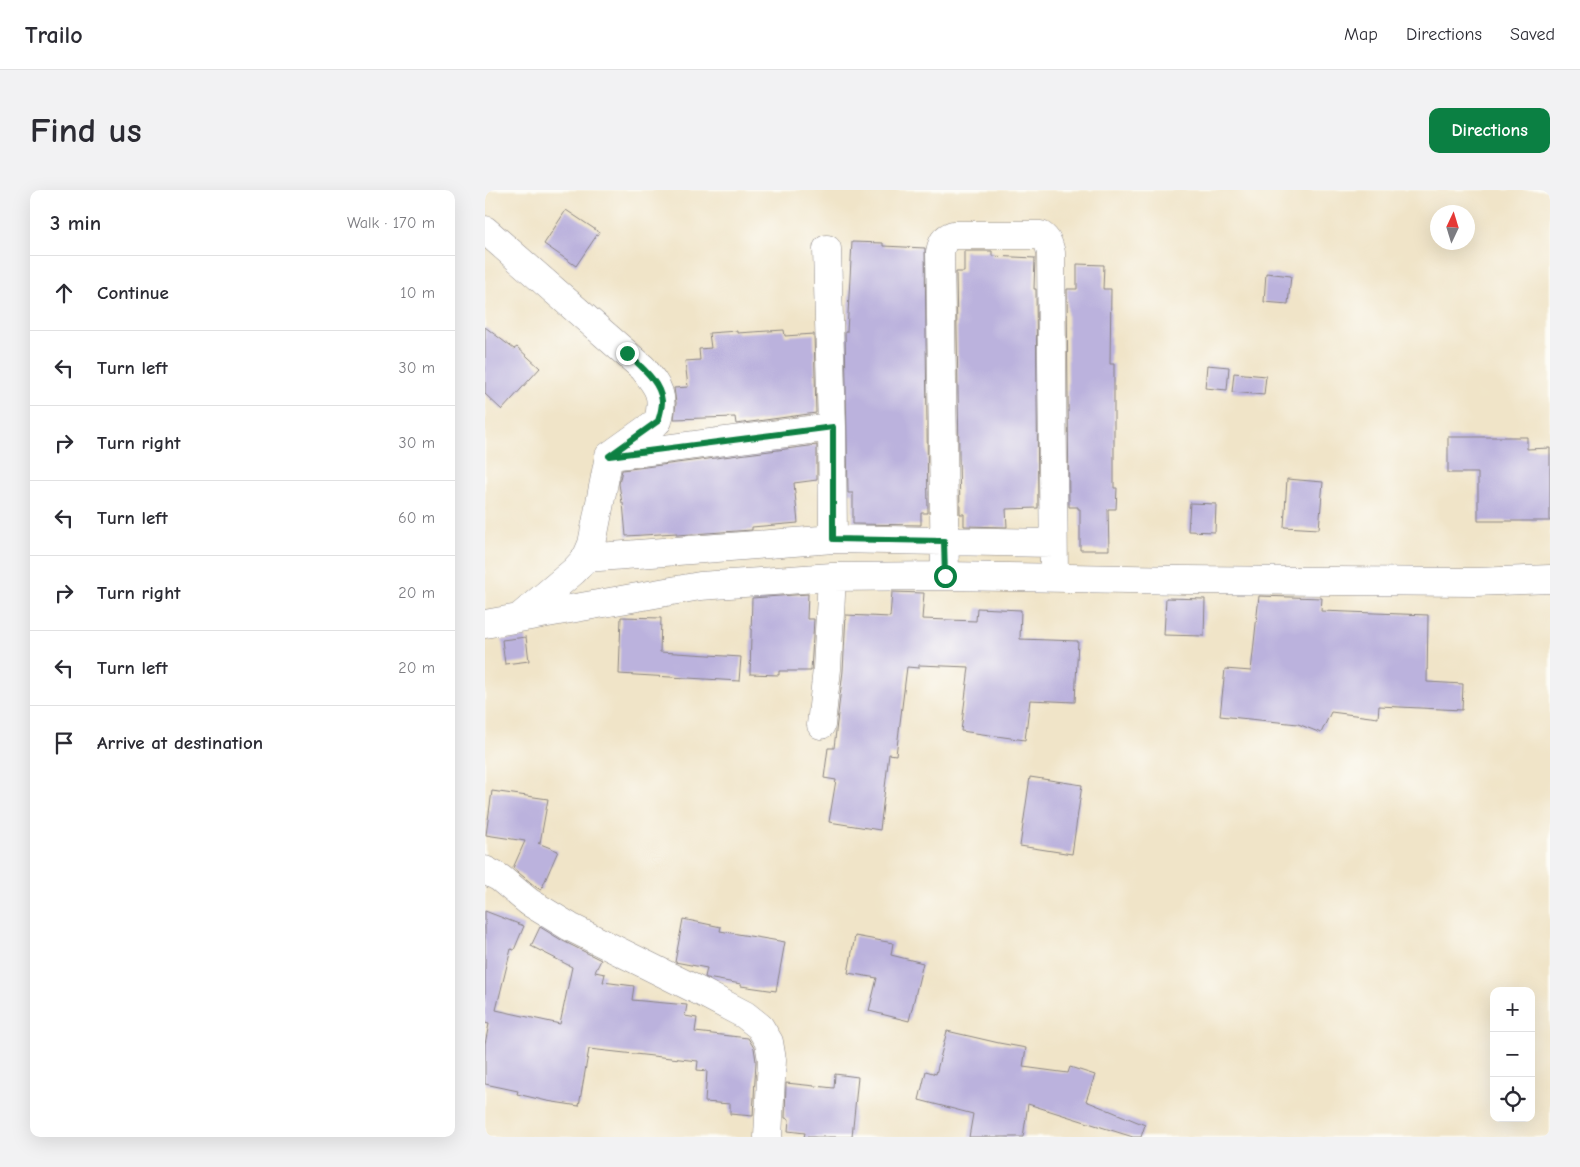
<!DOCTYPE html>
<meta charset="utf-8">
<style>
body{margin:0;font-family:"Comic Neue",sans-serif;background:#f2f2f3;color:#2b2b33}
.controls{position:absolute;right:15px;bottom:15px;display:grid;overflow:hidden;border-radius:10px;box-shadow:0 5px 20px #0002}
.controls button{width:45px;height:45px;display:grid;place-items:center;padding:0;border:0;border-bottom:1px solid #e1e1e2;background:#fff;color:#2b2b33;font:25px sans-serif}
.compass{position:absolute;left:945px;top:15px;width:45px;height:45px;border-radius:50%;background:#fff;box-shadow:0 5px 20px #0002;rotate:4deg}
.stop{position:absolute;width:15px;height:15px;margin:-11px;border:4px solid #0b8043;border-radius:50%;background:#fff}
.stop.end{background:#0b8043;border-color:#fff;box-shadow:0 1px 5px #0008}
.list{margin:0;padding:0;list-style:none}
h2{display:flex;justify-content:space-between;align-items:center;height:65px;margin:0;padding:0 20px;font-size:21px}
h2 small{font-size:16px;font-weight:400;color:#7c7c81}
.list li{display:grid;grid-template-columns:32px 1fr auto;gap:15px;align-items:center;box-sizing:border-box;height:75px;padding:0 20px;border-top:1px solid #e1e1e2}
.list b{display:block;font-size:19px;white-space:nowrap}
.list em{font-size:16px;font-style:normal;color:#7c7c81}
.icon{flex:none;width:28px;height:28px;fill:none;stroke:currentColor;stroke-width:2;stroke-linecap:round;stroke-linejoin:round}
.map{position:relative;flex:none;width:1065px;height:947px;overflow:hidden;border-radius:10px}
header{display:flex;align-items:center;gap:30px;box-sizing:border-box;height:70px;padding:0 25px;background:#fff;border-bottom:1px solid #e1e1e2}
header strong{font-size:24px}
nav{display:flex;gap:28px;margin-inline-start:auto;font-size:18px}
.intro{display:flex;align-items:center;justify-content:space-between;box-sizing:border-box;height:120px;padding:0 30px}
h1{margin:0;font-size:35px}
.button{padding:12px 22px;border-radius:10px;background:#0b8043;color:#fff;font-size:18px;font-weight:700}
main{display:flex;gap:30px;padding:0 30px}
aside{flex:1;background:#fff;border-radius:10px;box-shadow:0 5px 20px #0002}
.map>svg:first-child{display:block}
</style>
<header>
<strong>Trailo</strong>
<nav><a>Map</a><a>Directions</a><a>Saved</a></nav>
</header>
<div class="intro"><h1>Find us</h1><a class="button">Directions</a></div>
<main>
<aside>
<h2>3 min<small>Walk · 170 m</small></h2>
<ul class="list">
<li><svg class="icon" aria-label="ahead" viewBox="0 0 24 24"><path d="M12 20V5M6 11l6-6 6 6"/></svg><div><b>Continue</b></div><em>10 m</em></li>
<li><svg class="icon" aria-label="left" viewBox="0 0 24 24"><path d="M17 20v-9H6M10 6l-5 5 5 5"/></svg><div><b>Turn left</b></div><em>30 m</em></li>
<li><svg class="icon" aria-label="right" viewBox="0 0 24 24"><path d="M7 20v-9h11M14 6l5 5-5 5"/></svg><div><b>Turn right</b></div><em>30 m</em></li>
<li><svg class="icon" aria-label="left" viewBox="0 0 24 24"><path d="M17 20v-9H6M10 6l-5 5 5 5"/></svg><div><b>Turn left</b></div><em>60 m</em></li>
<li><svg class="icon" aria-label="right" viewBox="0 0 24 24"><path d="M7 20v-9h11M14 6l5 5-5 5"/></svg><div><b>Turn right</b></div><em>20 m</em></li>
<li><svg class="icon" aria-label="left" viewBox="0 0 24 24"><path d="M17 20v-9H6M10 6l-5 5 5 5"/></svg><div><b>Turn left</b></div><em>20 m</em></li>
<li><svg class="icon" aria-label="arrive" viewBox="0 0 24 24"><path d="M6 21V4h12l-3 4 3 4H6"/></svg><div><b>Arrive at destination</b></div></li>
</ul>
</aside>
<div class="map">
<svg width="1065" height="947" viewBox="0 0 1065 947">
<rect width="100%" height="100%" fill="#fdfcf7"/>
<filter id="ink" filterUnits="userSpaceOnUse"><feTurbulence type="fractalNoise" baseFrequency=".02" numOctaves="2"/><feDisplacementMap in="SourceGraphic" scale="10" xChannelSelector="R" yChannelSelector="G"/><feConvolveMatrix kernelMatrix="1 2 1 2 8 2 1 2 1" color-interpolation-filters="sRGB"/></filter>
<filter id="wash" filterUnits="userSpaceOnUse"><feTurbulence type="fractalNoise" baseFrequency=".0096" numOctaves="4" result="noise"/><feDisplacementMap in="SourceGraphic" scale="20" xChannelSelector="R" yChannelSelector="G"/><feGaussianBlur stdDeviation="1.12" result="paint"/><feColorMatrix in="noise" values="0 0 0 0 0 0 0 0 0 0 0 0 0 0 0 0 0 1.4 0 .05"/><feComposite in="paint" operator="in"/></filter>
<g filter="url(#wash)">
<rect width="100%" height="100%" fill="#f0e4c8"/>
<g id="blocks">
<path fill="#bbb2dd" d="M 81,20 L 114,42 L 91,76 L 59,54 Z
M 367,52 L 398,53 L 398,56 L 440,58 L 443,323 L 436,323 L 436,335 L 368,334 L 368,303 L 363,303 L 360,142 L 362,142 Z
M 479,61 L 507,61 L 507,66 L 550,68 L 549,99 L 551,99 L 553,318 L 521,319 L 522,337 L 479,336 L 479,324 L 475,324 L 471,82 L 479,82 Z
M 592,74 L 619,75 L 618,99 L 626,99 L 625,174 L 629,174 L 629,298 L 632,298 L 631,319 L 623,319 L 624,360 L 595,360 L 595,319 L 593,319 L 593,317 L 584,317 L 582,99 L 592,99 Z
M 781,83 L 806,86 L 803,114 L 779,112 Z
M 0,137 L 29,159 L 32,157 L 55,178 L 17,220 L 0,204 Z
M 299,140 L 300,146 L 329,144 L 331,223 L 251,234 L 250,227 L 189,229 L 191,213 L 189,198 L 203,197 L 200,171 L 215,170 L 214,159 L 226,158 L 224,143 L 252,141 L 252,143 Z
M 722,175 L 744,177 L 742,200 L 720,198 Z
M 749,183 L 781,186 L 779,205 L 747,202 Z
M 963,247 L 1042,247 L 1042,259 L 1065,258 L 1065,331 L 993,331 L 993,283 L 963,283 Z
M 332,255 L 332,290 L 309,293 L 313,333 L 267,337 L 267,340 L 192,345 L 192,343 L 141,346 L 138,313 L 137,313 L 134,294 L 137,280 Z
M 802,289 L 838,292 L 834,339 L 799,337 Z
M 705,313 L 731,314 L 730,342 L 703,341 Z
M 407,402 L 439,403 L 437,429 L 491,431 L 492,418 L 536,420 L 535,449 L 593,451 L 590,512 L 545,510 L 540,550 L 476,541 L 484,477 L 434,475 L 434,478 L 422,477 L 411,565 L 404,564 L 395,640 L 344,632 L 351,590 L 339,588 L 343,558 L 349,558 L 358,481 L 361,425 L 405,427 Z
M 323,404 L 322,429 L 329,429 L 326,481 L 294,481 L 294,485 L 265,484 L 267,408 Z
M 774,406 L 837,408 L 836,421 L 943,425 L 942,492 L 978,494 L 977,520 L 894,516 L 893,528 L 846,522 L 836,543 L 813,534 L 735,526 L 740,479 L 766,481 Z
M 681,408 L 720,409 L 719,446 L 679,445 Z
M 136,427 L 176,428 L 175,462 L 256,467 L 254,491 L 134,484 Z
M 41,447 L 44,471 L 20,474 L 17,450 Z
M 545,587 L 597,595 L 587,664 L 535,656 Z
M 7,601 L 63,609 L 55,653 L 53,653 L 73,661 L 56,700 L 51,697 L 28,678 L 40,651 L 1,645 Z
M 0,721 L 39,736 L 29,760 L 26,759 L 11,820 L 75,834 L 87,777 L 46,756 L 55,737 L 78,751 L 116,770 L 110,782 L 120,784 L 118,792 L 149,796 L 147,810 L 202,815 L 200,826 L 212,828 L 210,842 L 263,848 L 269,858 L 271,871 L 268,926 L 245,924 L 245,914 L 220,912 L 222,881 L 212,880 L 213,871 L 104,859 L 94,916 L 62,911 L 32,904 L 33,901 L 0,894 L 0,854 L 4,834 L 0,833 Z
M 198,729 L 236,737 L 235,741 L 300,752 L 291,801 L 256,796 L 256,794 L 222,788 L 220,787 L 222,778 L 190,772 Z
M 370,746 L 408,753 L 406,765 L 438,773 L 424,831 L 384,821 L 392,788 L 363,783 Z
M 462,841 L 514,853 L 541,858 L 538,877 L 583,883 L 585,877 L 610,885 L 601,911 L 660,935 L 656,947 L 648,947 L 543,914 L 538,947 L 484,947 L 488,924 L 434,910 L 441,881 L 451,884 Z
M 350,884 L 373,887 L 367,947 L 319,947 L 320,943 L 303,941 L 304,929 L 300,928 L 301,893 L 349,898 Z"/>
</g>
</g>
<g filter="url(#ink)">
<use href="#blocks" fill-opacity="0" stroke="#898382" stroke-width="1"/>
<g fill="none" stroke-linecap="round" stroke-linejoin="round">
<g stroke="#898382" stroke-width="29">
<path id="minor" d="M 0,40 L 158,178 C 173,197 180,205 173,231 L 124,266 L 107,354 L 101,368 L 89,381 L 36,426
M 342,59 L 347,237
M 126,266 L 347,237 L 348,349
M 101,368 L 348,349 L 568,353
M 460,386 L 455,62 C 457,53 459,48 468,45 L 556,45 C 563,50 564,55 566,63 L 569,387
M 0,434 L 215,396 L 347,387 L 460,386 L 701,390 L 990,392 L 1065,389
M 336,535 L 342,479 L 347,387
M 0,680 L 15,688 L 44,712 L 85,737 L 218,803 L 260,825 L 275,837 L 284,852 L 287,870 L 283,947"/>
</g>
<use href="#minor" stroke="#fff" stroke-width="28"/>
</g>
</g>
<g fill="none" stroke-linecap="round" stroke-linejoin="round" filter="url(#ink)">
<path stroke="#0b8043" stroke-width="6" d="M 142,163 C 155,176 175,191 177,211 C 177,217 175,225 173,231 L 124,266 L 348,237 L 348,349 L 459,351 L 460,386"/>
</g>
</svg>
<div class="controls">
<button>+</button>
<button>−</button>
<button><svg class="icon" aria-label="locate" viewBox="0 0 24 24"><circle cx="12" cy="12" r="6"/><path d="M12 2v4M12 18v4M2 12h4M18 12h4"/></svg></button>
</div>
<svg class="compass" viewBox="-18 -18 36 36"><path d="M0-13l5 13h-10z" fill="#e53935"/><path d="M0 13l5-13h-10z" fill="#7c7c81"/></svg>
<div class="stop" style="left:460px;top:386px"></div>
<div class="stop end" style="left:142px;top:163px"></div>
</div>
</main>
